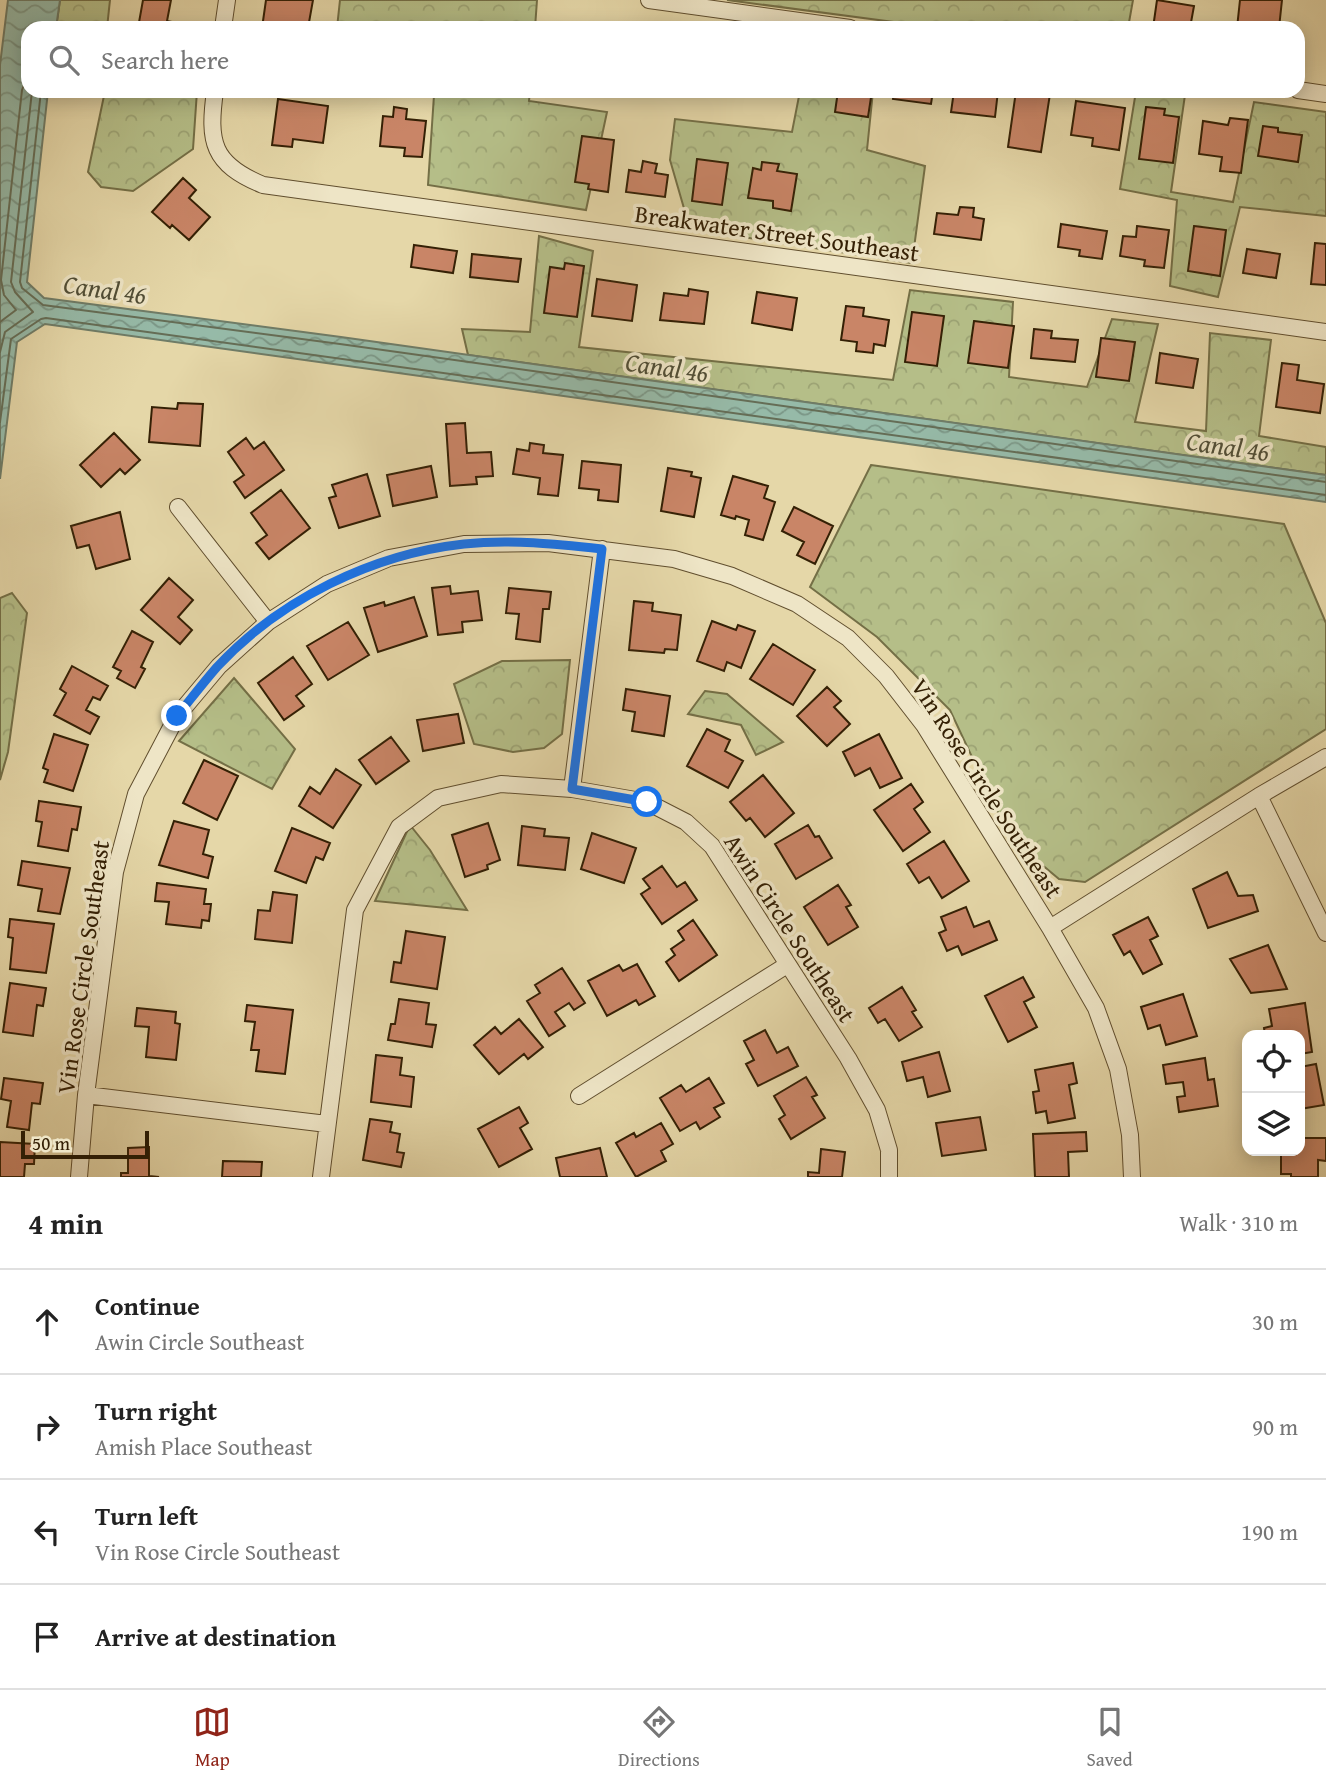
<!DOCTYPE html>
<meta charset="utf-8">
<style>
body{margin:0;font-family:"Gentium Book Plus",serif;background:#f2f2f2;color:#222}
.controls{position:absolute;right:21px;bottom:21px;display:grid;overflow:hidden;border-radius:14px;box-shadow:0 4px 18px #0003}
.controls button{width:63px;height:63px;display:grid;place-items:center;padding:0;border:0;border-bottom:2px solid #e0e0e0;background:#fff;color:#222;font:35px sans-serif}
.scale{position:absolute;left:21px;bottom:18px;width:128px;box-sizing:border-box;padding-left:7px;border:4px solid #342005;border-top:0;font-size:19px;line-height:24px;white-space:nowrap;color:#342005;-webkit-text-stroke:5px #eee5c6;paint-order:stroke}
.stop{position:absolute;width:21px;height:21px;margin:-16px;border:5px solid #1a73e8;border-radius:50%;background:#fff}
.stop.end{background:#1a73e8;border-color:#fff;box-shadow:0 2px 7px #0008}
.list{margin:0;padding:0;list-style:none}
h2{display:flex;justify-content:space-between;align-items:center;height:91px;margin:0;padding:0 28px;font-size:30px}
h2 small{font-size:23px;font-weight:400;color:#767676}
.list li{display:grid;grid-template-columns:46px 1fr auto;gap:21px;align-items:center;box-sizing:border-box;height:105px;padding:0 28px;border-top:2px solid #e0e0e0}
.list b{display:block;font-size:26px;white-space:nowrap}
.list p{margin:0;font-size:23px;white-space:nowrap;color:#767676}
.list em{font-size:23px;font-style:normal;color:#767676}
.icon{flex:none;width:38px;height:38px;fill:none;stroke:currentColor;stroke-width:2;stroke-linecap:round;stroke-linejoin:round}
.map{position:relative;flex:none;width:1326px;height:1177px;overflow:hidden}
.search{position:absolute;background:#fff;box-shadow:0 4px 18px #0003;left:21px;right:21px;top:21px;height:77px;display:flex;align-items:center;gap:18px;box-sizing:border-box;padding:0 24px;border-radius:21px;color:#767676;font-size:26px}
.sheet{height:511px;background:#fff}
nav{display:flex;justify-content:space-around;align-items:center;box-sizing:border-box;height:98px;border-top:2px solid #e0e0e0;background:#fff;font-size:19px;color:#767676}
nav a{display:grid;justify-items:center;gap:4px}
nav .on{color:#8f2418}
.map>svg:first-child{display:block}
</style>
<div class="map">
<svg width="1326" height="1177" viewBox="0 0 1326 1177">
<defs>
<pattern id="forest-crowns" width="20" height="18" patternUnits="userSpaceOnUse" patternTransform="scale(1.75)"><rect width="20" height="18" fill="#b5be88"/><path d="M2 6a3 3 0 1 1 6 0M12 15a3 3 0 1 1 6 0" fill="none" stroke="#9ca374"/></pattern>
<pattern id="water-waves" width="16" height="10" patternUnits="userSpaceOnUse" patternTransform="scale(1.75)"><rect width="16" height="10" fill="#96baa8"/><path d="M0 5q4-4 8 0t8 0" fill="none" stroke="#7b9787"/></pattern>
</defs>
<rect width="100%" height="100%" fill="#e5d7a8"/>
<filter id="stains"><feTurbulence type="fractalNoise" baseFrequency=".00286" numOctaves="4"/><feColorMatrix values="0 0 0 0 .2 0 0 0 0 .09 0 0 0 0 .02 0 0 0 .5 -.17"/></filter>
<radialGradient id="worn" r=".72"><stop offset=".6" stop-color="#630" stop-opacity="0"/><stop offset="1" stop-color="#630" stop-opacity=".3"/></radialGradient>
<path fill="url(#forest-crowns)" stroke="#746f46" stroke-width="2" d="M 60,0 L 110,0 L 107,28 L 56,28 Z
M 340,0 L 537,0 L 535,28 L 337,28 Z
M 727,0 L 1133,0 L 1128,28 L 939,28 Z
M 105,91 L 197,91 L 193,149 L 133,191 L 101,187 L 88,172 Z
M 415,91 L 530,91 L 529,101 L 607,112 L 586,210 L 428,185 L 434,95 Z
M 800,91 L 873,91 L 867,150 L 925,166 L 912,263 L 690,229 L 670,160 L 675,119 L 792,132 Z
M 1136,91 L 1185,95 L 1171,192 L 1233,202 L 1254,102 L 1326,112 L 1326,216 L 1240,207 L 1218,297 L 1170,286 L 1177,200 L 1120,189 Z
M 539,236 L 593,251 L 579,347 L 893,380 L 910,290 L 1013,302 L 1009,377 L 1087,387 L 1112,319 L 1158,324 L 1135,422 L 1206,431 L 1210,333 L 1271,340 L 1259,436 L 1326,447 L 1326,475 L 468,355 L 462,329 L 530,332 Z
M 871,465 L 1284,524 L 1326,623 L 1326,729 L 1085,882 L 1059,879 L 1010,838 L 950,710 L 877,637 L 810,587 Z
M 12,593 L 27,613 L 8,752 L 0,780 L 0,598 Z
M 570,660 L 562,734 L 544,748 L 513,752 L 474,744 L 454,684 L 502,661 Z
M 234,678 L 295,749 L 272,789 L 179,741 Z
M 705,691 L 727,694 L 783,742 L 756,755 L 741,725 L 688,714 Z
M 410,825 L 430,850 L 467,910 L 375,901 Z"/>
<path fill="url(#water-waves)" stroke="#6f7c67" stroke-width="2" d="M 8,0 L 60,0 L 56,28 L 28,28 L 28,91 L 48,91 L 27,282 L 44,298 L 341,337 L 1326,475 L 1326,502 L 45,324 L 17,342 L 0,479 L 0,65 Z"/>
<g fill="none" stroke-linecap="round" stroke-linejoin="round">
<path stroke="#656d56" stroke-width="2" d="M 41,91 L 20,282 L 22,288 L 43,305 L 340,344 L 1326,482
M 0,322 L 16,310 L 4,295 L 1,280 L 22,90 L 28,75
M 0,352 L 5,332 L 33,312 L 15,292 L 11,282 L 32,91
M 0,422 L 11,339 L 41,319 L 46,318 L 1326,495"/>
</g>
<path fill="#c98567" stroke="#342005" stroke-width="2" d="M 143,0 L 171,0 L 167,21 L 182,24 L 181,28 L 138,28 Z
M 266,0 L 313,0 L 308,28 L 262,28 Z
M 1157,0 L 1194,6 L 1190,28 L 1153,28 Z
M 1240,0 L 1282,0 L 1279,28 L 1254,25 L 1254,28 L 1237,28 Z
M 838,91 L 872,91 L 868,117 L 835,112 Z
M 894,91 L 933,91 L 931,104 L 893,99 Z
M 954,91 L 998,91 L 995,117 L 951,112 Z
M 1016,91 L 1050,94 L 1041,152 L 1008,147 Z
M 278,99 L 328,106 L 323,143 L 293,139 L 292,147 L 272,145 Z
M 1076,101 L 1125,108 L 1119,150 L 1092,146 L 1093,138 L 1071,135 Z
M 394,107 L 407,109 L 406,119 L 426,121 L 422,157 L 404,156 L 405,148 L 380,146 L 383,116 L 393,117 Z
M 1146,107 L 1165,109 L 1164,115 L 1179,117 L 1173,163 L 1139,159 Z
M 1230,118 L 1248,120 L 1241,173 L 1220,171 L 1222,157 L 1199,154 L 1203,121 L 1228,125 Z
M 1263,126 L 1278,128 L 1278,132 L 1302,135 L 1298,162 L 1258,156 Z
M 582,136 L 614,140 L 608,192 L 588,189 L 589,184 L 575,182 Z
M 697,159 L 728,163 L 722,205 L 692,201 Z
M 643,161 L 657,164 L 655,173 L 668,175 L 665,197 L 626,192 L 629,170 L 641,172 Z
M 762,162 L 779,164 L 777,171 L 797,174 L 791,211 L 773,208 L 773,201 L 748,198 L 753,168 L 761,170 Z
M 183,178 L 196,190 L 189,198 L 210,217 L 189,240 L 172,225 L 170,228 L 152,212 Z
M 960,207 L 974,208 L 973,217 L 984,219 L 981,240 L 934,234 L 937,213 L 958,215 Z
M 1061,224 L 1107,231 L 1102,259 L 1079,256 L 1080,250 L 1058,247 Z
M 1137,226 L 1169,230 L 1164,268 L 1144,266 L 1145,260 L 1120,256 L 1123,236 L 1136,237 Z
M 1194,226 L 1226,230 L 1220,276 L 1188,271 Z
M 1315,243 L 1326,244 L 1326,285 L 1311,284 Z
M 414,245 L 457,251 L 453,273 L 411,267 Z
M 1247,249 L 1280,254 L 1276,278 L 1243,273 Z
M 472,254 L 521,259 L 518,282 L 470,277 Z
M 565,263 L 584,266 L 577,317 L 544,313 L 550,267 L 564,269 Z
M 597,279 L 637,285 L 632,321 L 592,316 Z
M 689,289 L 708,292 L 704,324 L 660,320 L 664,293 L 688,296 Z
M 757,292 L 797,298 L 792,330 L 752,323 Z
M 846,306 L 864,308 L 863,316 L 889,320 L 885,346 L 874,344 L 873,353 L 856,351 L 857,342 L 841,340 Z
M 912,312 L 944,316 L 937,366 L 905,362 Z
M 974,321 L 1014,326 L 1008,368 L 968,363 Z
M 1034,329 L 1052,331 L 1051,338 L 1078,340 L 1075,362 L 1031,358 Z
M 1101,338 L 1135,342 L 1129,381 L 1096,377 Z
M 1160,353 L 1198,359 L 1193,388 L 1156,383 Z
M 1282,363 L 1299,365 L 1297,380 L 1324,384 L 1320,413 L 1276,407 Z
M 178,403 L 203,404 L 200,446 L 149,442 L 152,407 L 177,409 Z
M 465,423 L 467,453 L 491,452 L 493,476 L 476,477 L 477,484 L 450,486 L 446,424 Z
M 114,433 L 140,460 L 125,474 L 120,469 L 101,487 L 80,465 Z
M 246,438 L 254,449 L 264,442 L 284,470 L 245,498 L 234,482 L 244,475 L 228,452 Z
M 530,443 L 544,445 L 543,453 L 563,455 L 558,496 L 538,494 L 540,478 L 513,474 L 517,449 L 529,451 Z
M 582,461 L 621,465 L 618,502 L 598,500 L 599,490 L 579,488 Z
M 431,466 L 437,497 L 393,506 L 387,475 Z
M 668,468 L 692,472 L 691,476 L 701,478 L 694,517 L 661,511 Z
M 367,474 L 380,516 L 339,528 L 329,498 L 336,496 L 332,485 Z
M 733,476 L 768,486 L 764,498 L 775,502 L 763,540 L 745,535 L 749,520 L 736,516 L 735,519 L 721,515 Z
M 281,490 L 310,528 L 269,559 L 256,543 L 267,535 L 251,513 Z
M 794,507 L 833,526 L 815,564 L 797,555 L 804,542 L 782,531 Z
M 120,512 L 130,559 L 96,569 L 89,545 L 77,548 L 71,526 Z
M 169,578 L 193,600 L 178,617 L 192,630 L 180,644 L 141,610 Z
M 450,586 L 451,594 L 478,591 L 482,620 L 462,622 L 463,632 L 438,635 L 432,588 Z
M 509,588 L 551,592 L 549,609 L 543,609 L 540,642 L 516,639 L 519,614 L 506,613 Z
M 414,597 L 427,636 L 378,652 L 364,608 L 384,602 L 385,606 Z
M 634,601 L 653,603 L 652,611 L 681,615 L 677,650 L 665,649 L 664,653 L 629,650 Z
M 712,621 L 736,630 L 738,625 L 755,631 L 741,668 L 727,662 L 724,671 L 697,661 Z
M 348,622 L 369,655 L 328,680 L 307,646 Z
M 132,631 L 153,642 L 141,667 L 145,669 L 135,688 L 117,678 L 121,671 L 113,667 Z
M 773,644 L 815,670 L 793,705 L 750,679 Z
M 293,657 L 312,684 L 296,696 L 304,706 L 284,720 L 258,683 Z
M 72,666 L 108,686 L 100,700 L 93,697 L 86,710 L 99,717 L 90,734 L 54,715 L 66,693 L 60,689 Z
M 827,687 L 841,701 L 834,707 L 850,724 L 827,746 L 797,716 Z
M 626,689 L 670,696 L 664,736 L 632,731 L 635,712 L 623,710 Z
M 458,714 L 464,743 L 423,751 L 417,720 Z
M 707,729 L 730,740 L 725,751 L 743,761 L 728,788 L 687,766 Z
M 54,734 L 88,745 L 73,791 L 44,782 L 48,770 L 43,768 Z
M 879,734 L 902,778 L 880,788 L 870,768 L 855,776 L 843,752 Z
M 391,737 L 409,761 L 376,784 L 359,760 Z
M 204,760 L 238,776 L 217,820 L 183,803 Z
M 336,769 L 361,785 L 333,828 L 299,806 L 310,787 L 320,794 Z
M 763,775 L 794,813 L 765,837 L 750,818 L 746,821 L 730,802 Z
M 911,784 L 923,802 L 914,809 L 930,832 L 903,851 L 874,810 Z
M 39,801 L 81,807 L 77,830 L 72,829 L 68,851 L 38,846 L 42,822 L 36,821 Z
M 174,821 L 209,830 L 203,854 L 213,857 L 208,878 L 159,865 Z
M 488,823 L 500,860 L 487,865 L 488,869 L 465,877 L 452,835 Z
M 808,825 L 815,837 L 819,836 L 832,858 L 796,879 L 775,844 Z
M 522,826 L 545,829 L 544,836 L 569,838 L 565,870 L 518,865 Z
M 292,828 L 330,843 L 323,860 L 316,857 L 306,883 L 275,871 Z
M 592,833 L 636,848 L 624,883 L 581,869 Z
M 944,841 L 969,881 L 942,898 L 929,877 L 919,883 L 907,864 Z
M 22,861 L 70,868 L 60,914 L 38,911 L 42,889 L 18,885 Z
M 662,866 L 677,887 L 685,882 L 697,900 L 662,924 L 641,894 L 650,888 L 643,879 Z
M 1227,872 L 1238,896 L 1253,895 L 1258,911 L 1208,928 L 1193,889 Z
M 157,883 L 206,889 L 204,904 L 211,904 L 209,921 L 202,920 L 201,928 L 166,924 L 169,902 L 155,901 Z
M 838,885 L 851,905 L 846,907 L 858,927 L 828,945 L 804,907 Z
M 273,892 L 297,895 L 292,943 L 255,939 L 258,910 L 270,911 Z
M 966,907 L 974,927 L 989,921 L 997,940 L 962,955 L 958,946 L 947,951 L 939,933 L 946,930 L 941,917 Z
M 1148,917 L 1158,936 L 1150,940 L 1162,964 L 1143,974 L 1130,951 L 1124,955 L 1113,935 Z
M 10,919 L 54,924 L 46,973 L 10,969 L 13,938 L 8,937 Z
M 693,920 L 717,955 L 679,981 L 666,962 L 675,955 L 671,949 L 684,940 L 678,931 Z
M 406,931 L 445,937 L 437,989 L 391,982 L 394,962 L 401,963 Z
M 1268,945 L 1287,989 L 1251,993 L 1230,959 Z
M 637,964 L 655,996 L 639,1005 L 636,1000 L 607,1016 L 588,981 L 619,965 L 623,971 Z
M 562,968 L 585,1003 L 574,1010 L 569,1003 L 555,1012 L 565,1026 L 549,1036 L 527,1001 L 540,993 L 535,985 Z
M 1023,977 L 1034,997 L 1024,1002 L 1037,1027 L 1008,1042 L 985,996 Z
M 10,983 L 46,988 L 43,1006 L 37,1005 L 33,1036 L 3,1032 Z
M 902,987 L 916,1010 L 912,1012 L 922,1027 L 899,1041 L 885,1019 L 878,1023 L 869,1008 Z
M 1183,994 L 1197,1036 L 1166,1045 L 1160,1025 L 1148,1029 L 1141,1007 Z
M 399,999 L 429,1003 L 426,1024 L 436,1025 L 432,1047 L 388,1040 L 391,1024 L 395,1024 Z
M 1305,1003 L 1312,1052 L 1300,1054 L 1300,1035 L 1265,1035 L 1264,1028 L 1272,1026 L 1269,1009 Z
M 247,1005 L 293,1010 L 285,1074 L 256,1071 L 259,1050 L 251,1050 L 255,1022 L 245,1021 Z
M 137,1008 L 176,1012 L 175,1023 L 180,1024 L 176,1060 L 146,1057 L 149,1027 L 135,1026 Z
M 519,1019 L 543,1047 L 528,1059 L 524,1054 L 499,1074 L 474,1045 L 495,1027 L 501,1034 Z
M 765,1030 L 777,1053 L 788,1047 L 798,1066 L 758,1086 L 746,1064 L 754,1060 L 744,1041 Z
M 939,1052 L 950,1091 L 928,1097 L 923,1077 L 907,1081 L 902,1062 Z
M 376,1055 L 402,1058 L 400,1075 L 414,1077 L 411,1107 L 371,1102 Z
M 1205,1058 L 1208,1080 L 1214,1079 L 1218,1106 L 1179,1112 L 1177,1097 L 1185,1096 L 1183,1082 L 1166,1084 L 1163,1065 Z
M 1073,1063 L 1077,1083 L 1069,1085 L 1075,1118 L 1048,1123 L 1046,1111 L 1036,1113 L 1033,1092 L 1039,1091 L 1035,1070 Z
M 1316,1064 L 1324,1105 L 1300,1109 L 1300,1067 Z
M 806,1077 L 817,1095 L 812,1097 L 825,1118 L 791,1139 L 779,1119 L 785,1115 L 774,1096 Z
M 4,1078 L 43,1083 L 40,1104 L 32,1103 L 29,1130 L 7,1127 L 11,1101 L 1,1099 Z
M 709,1078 L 724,1103 L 714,1108 L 720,1117 L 700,1129 L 696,1122 L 680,1131 L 660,1098 L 681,1085 L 686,1092 Z
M 519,1107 L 528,1123 L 520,1128 L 532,1149 L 499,1167 L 478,1129 Z
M 980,1117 L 986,1150 L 942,1156 L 936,1123 Z
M 370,1119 L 392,1122 L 390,1132 L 400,1134 L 397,1152 L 404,1153 L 401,1167 L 363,1160 Z
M 661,1123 L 673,1144 L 661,1151 L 666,1161 L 636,1177 L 616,1143 L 634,1133 L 636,1137 Z
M 1086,1132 L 1087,1151 L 1068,1152 L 1069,1177 L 1035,1177 L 1033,1134 Z
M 1300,1138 L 1326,1138 L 1326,1161 L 1318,1160 L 1318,1177 L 1291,1177 L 1291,1174 L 1281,1174 L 1281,1151 L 1300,1151 Z
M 0,1142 L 35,1144 L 34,1164 L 25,1164 L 24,1177 L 0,1177 Z
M 149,1147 L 149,1176 L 159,1177 L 121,1177 L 121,1173 L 128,1173 L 128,1148 Z
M 600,1148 L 607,1177 L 560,1177 L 556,1158 Z
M 821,1149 L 845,1152 L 842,1177 L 808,1177 L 808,1172 L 819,1173 Z
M 223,1161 L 262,1162 L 261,1177 L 222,1177 Z"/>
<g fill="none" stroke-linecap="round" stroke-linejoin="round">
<g stroke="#604e2e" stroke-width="18">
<path id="minor" d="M 649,0 L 850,28
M 223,28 L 227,0
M 1298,90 L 1326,94
M 215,91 C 208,142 212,164 263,185 L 1326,332
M 178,507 L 268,622
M 572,789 L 602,549
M 1259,796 L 1326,933
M 1050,928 L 1259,796 L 1326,757
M 86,1095 L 327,1124
M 579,1096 L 787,965
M 79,1177 L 86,1095 L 115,872 L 136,794 L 177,716 L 219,666 L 268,622 L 327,584 L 389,558 L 464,544 L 548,543 L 674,559 L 732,576 L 797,604 L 848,638 L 886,676 L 924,725 L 1050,928 L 1096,1008 L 1118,1069 L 1130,1135 L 1132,1177
M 321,1177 L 355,910 L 399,827 L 438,798 L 501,784 L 572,789 L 647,802 L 686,822 L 712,846 L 848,1058 L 877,1110 L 889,1150 L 889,1177"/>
</g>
<use href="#minor" stroke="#eee5c6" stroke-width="16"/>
</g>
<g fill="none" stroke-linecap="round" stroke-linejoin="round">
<path stroke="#1a73e8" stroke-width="9" d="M 177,716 C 190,700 203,683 217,667 C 280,599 373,554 464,544 C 510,539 557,544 602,549 L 572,789 L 647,802"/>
</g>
<g text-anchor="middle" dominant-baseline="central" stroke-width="7" stroke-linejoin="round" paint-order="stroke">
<g font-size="24" fill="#342005" stroke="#eee5c6">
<text transform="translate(777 233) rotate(8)">Breakwater Street Southeast</text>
<text transform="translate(987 788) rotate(57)">Vin Rose Circle Southeast</text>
<text transform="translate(790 928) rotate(57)">Awin Circle Southeast</text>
<text transform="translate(83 967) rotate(-82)">Vin Rose Circle Southeast</text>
</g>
<g font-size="26" font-style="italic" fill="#514e36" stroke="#eee5c6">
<text transform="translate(105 289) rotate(8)">Canal 46</text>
<text transform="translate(667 367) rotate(8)">Canal 46</text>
<text transform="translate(1228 446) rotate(8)">Canal 46</text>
</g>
</g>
<rect width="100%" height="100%" filter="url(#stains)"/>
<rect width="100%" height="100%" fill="url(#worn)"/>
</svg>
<div class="controls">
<button><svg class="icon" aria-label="locate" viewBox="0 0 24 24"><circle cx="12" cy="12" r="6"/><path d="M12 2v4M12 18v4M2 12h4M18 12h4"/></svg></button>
<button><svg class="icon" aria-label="layers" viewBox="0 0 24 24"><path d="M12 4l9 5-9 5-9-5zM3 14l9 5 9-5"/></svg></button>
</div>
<div class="scale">50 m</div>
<div class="stop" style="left:647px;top:802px"></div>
<div class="stop end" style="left:177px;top:716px"></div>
<div class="search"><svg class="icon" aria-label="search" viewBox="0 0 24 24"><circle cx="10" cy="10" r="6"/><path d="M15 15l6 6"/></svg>Search here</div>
</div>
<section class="sheet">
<h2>4 min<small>Walk · 310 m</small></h2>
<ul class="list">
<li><svg class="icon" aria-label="ahead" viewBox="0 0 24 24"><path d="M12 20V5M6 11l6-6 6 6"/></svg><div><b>Continue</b><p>Awin Circle Southeast</p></div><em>30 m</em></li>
<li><svg class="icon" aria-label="right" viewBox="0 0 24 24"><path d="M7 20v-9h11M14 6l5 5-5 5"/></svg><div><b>Turn right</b><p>Amish Place Southeast</p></div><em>90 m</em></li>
<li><svg class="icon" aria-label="left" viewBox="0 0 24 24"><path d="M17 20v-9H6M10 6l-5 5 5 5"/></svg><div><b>Turn left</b><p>Vin Rose Circle Southeast</p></div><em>190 m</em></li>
<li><svg class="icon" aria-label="arrive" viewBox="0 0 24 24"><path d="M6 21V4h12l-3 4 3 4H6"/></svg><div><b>Arrive at destination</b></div></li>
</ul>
</section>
<nav>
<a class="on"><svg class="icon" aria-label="map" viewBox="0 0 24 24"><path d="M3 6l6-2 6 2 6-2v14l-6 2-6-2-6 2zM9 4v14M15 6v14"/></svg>Map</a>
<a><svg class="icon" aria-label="directions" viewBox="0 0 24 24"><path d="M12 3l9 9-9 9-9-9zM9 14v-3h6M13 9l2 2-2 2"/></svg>Directions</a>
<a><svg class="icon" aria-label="saved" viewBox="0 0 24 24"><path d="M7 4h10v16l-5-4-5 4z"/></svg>Saved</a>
</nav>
